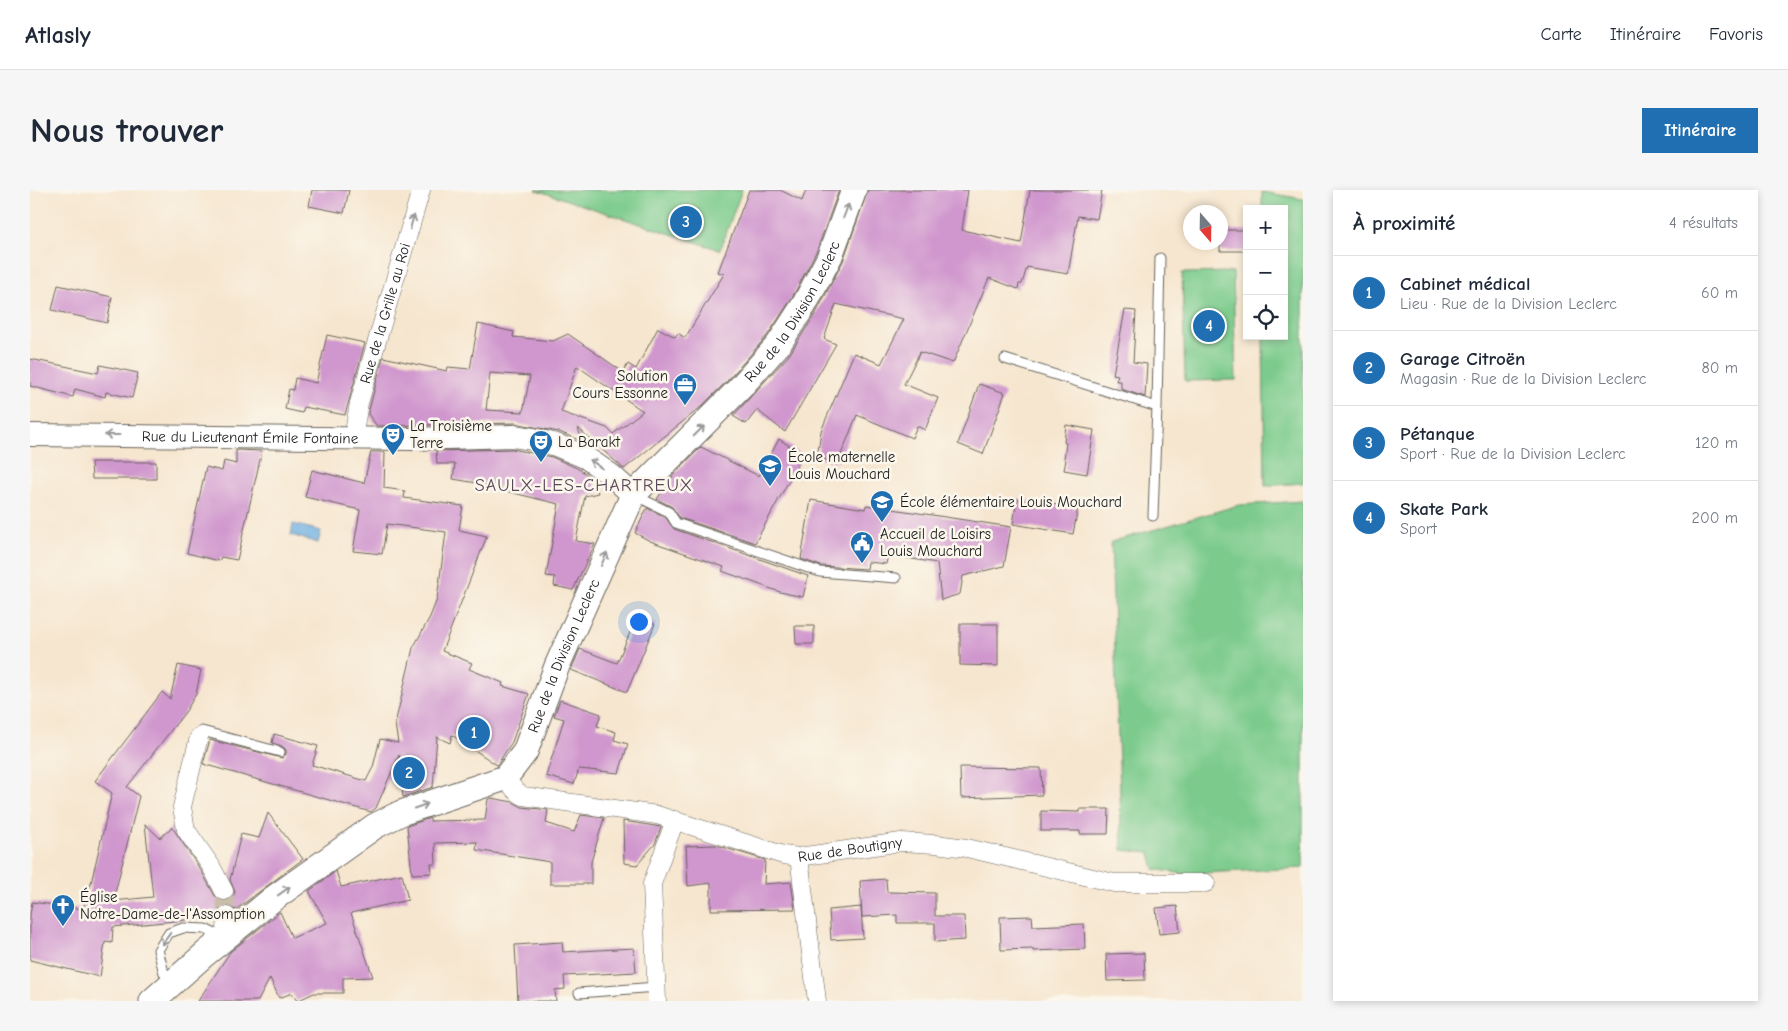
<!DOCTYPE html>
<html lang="fr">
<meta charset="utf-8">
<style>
body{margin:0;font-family:"Comic Neue",sans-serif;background:#f6f6f7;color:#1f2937}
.controls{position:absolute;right:15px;top:15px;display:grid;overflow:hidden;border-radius:0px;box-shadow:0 2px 8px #0003}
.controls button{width:45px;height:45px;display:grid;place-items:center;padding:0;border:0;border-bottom:1px solid #e0e1e3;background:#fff;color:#1f2937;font:25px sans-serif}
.compass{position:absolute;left:1153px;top:15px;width:45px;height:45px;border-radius:50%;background:#fff;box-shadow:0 2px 8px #0003;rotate:160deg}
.you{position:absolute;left:608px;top:431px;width:18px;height:18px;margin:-12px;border:4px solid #fff;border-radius:50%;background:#1a73e8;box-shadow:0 0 0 8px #1a73e833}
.badge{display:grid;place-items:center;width:32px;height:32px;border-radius:50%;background:#1f6fb2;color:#fff;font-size:16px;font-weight:700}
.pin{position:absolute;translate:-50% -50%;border:2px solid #fff;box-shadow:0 1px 5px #0006}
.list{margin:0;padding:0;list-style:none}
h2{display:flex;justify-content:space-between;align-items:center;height:65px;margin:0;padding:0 20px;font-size:21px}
h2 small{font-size:16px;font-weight:400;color:#747a83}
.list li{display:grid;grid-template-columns:32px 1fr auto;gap:15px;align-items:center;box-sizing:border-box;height:75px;padding:0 20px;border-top:1px solid #e0e1e3}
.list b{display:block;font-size:19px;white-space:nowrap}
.list p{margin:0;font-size:16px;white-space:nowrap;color:#747a83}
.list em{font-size:16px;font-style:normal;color:#747a83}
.icon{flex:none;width:28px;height:28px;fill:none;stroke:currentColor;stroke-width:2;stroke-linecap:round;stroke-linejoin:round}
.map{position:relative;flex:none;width:1273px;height:811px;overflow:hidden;border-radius:0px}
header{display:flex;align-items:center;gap:30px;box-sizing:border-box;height:70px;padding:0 25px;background:#fff;border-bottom:1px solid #e0e1e3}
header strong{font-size:24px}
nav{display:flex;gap:28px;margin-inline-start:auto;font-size:18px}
.intro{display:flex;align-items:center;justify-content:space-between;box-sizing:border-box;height:120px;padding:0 30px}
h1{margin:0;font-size:35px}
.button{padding:12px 22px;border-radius:0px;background:#1f6fb2;color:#fff;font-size:18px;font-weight:700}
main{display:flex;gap:30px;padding:0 30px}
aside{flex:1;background:#fff;border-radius:0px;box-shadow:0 2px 8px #0003}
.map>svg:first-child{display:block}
</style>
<header>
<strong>Atlasly</strong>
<nav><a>Carte</a><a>Itinéraire</a><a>Favoris</a></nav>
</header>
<div class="intro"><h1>Nous trouver</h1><a class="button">Itinéraire</a></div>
<main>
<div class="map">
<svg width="1273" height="811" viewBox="0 0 1273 811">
<rect width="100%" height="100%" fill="#fbf7ec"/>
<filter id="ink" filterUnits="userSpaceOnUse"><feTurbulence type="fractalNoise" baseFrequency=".02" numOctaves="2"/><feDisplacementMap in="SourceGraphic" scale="10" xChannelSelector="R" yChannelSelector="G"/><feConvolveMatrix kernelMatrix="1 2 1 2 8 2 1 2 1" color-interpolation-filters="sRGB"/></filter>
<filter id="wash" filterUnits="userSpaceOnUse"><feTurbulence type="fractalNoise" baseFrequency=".0096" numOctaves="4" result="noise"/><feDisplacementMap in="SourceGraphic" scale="20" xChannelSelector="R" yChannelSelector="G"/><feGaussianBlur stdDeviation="1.12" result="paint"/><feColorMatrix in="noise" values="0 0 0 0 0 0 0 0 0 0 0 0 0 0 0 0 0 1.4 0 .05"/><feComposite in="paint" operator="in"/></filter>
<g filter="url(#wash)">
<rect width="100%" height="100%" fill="#f6e6cf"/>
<path fill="#7bcb8c" stroke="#4c7454" d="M 506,0 L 712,0 L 690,60 Z
M 1232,2 L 1273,9 L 1273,293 L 1235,296 L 1233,146 L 1254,146 L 1254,19 L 1232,19 Z
M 1203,82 L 1206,190 L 1155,191 L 1152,83 Z
M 1273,311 L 1273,678 L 1153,684 L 1124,679 L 1120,663 L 1092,660 L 1081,352 L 1209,315 Z"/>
<path fill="#6caee0" stroke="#44657e" d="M 263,334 L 291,341 L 288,353 L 261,345 Z"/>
<g id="blocks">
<path fill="#d097ce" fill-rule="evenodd" d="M 282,0 L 319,0 L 314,23 L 279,16 Z
M 719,0 L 750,0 L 772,11 L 776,0 L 809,0 L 787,60 L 762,108 L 737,146 L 698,190 L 671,217 L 594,279 L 548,238 L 552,251 L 529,242 L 485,233 L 347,236 L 338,224 L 353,167 L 417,181 L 418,177 L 440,179 L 448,134 L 484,142 L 483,147 L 523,151 L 538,144 L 593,182 L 598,174 L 606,179 L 628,138 L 645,147 L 648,143 L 655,148 L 694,84 L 688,82 ZM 547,176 L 576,196 L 613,221 L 583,244 L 577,238 L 531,222 ZM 460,183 L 500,186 L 493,222 L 456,220 Z
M 838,0 L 938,0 L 932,40 L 991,53 L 1000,0 L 1072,0 L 1067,29 L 1048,26 L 1038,84 L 997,77 L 992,94 L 989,94 L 988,99 L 959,88 L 923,173 L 890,162 L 874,194 L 908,208 L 895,240 L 887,236 L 882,248 L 827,225 L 808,272 L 787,268 L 791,241 L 824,163 L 851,174 L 874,129 L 806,114 L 794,149 L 806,154 L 755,242 L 727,220 L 716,234 L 703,226 L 759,165 L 786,123 L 813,71 Z
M 1190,40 L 1217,40 L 1217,61 L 1190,61 Z
M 28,95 L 82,107 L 77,133 L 22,120 Z
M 1095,120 L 1106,121 L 1103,172 L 1117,174 L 1115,207 L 1091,199 L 1091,191 L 1086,191 L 1088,185 L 1083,184 Z
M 297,145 L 335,153 L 315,225 L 274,217 L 272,223 L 255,219 L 259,199 L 263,200 L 265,188 L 286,193 Z
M 0,169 L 68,183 L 70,175 L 108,183 L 102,208 L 76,202 L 75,207 L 45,199 L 43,207 L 0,196 Z
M 949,194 L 975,203 L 953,264 L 928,254 Z
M 1036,235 L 1064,240 L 1057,284 L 1034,280 L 1036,270 L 1034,269 L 1036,253 L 1034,252 Z
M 749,249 L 773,265 L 725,353 L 650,328 L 642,317 L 627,309 L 644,284 L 671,257 L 729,286 Z
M 482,259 L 522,267 L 549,279 L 563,289 L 568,303 L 555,306 L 546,351 L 565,354 L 543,400 L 524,396 L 525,387 L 516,386 L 529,314 L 471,300 L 471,297 L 423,289 L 425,274 L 407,274 L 406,261 Z
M 206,260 L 232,261 L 207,370 L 191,367 L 189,371 L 157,363 L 176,277 L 192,281 L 194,271 L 206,274 Z
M 341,262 L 355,262 L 354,298 L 375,301 L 374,308 L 433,316 L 429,340 L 457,346 L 412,461 L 442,473 L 439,479 L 473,493 L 472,496 L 499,504 L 482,552 L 467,575 L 422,545 L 420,553 L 407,547 L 403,597 L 373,607 L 369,565 L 346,618 L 341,622 L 173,574 L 180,550 L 252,568 L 256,564 L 256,560 L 252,556 L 242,553 L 244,544 L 288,556 L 282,575 L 336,591 L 343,577 L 350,549 L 368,553 L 365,534 L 383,458 L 400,427 L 407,409 L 416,342 L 357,334 L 352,364 L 323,361 L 330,320 L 275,307 L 282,280 L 334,293 Z
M 61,272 L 126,272 L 126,289 L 62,289 Z
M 987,309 L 1048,318 L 1043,344 L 983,334 Z
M 781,310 L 835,319 L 836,315 L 981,337 L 974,376 L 933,386 L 930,404 L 911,410 L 907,373 L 858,365 L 856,374 L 838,372 L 837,379 L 791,376 L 771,369 Z
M 617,318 L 635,327 L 644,339 L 778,386 L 773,407 L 750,402 L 692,381 L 694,377 L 620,351 L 605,343 Z
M 607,426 L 625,434 L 597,502 L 541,480 L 550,459 L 587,473 Z
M 930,434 L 968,434 L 968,476 L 930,475 Z
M 765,436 L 784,436 L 784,454 L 766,454 Z
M 148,475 L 171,480 L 166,504 L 156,521 L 97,597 L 109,606 L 83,711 L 123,707 L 115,634 L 130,648 L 142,637 L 172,682 L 185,706 L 194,715 L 195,711 L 203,707 L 205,702 L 200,690 L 211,644 L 229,648 L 238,623 L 273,669 L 205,720 L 197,715 L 189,720 L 186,727 L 83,737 L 82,753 L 75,752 L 70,787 L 0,770 L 0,725 L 2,712 L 53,719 L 56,705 L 58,706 L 82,603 L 65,591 L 132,502 L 140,509 Z
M 530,510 L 571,524 L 567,536 L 586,542 L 584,550 L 598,554 L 589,583 L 549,579 L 544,594 L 516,586 L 534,529 L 524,526 Z
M 930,577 L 1011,578 L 1012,605 L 931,608 Z
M 461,608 L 483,612 L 492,617 L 518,620 L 516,633 L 544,642 L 551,625 L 574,628 L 561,672 L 561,694 L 520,694 L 520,672 L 446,660 L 447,652 L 405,653 L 406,674 L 401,674 L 402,683 L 382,684 L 377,636 L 400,628 L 400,631 L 455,630 L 458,609 Z
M 1050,619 L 1079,619 L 1078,644 L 1050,644 L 1050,641 L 1011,641 L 1011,621 L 1050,622 Z
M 593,631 L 631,637 L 625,654 L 607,675 L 594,673 Z
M 686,655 L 735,670 L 734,694 L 761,692 L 765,719 L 681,720 L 681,693 L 658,696 L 656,656 Z
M 306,681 L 311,697 L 372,684 L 378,710 L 321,723 L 343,787 L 313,788 L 313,803 L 284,803 L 267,811 L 262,803 L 249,808 L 240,788 L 228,811 L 168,811 L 200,762 L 250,722 L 262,748 L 297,733 L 279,701 Z
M 856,689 L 857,702 L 905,703 L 905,726 L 934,726 L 935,750 L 905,752 L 905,733 L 867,733 L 867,725 L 832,727 L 830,691 Z
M 1147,716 L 1150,742 L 1129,744 L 1126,718 Z
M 831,717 L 833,748 L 801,750 L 799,720 Z
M 1002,726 L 1003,736 L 1054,734 L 1055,759 L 1003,761 L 1003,759 L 971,760 L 970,727 Z
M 532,752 L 533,762 L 604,758 L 606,782 L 534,786 L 535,799 L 525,800 L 526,811 L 488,811 L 485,755 Z
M 1114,763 L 1115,790 L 1077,791 L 1076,764 Z"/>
</g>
</g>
<g filter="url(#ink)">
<use href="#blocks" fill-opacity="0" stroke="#68635b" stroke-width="1"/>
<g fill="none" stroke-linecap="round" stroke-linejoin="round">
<path stroke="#cabeab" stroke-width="18" stroke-dasharray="18 9" stroke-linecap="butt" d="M 194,701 L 197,726"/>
<g stroke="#68635b" stroke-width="11">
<path id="service" d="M 975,169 L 1127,217
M 606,306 L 639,322 L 646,333 L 790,382 L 866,388
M 1123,326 L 1127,217 L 1130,68
M 169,547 L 172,541 L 250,562
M 142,792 L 134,783 L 128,760 L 139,743 L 153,738 L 175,739 L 193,748
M 549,803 L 626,797"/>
</g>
<g stroke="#68635b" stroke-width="19">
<g id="minor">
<path id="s1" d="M 323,248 L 329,213 L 391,0"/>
<path d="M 169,547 L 152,617 L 156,640 L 181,676 L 194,701"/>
<path id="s2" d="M 475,588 L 485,600 L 493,606 L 627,625 L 753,665 L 769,667 L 871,652 L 905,654 L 937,658 L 1084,693 L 1176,693"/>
<path d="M 769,667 L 787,811"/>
<path d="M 195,749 L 197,726"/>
<path d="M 627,811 L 622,694 L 645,630"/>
</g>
</g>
<g stroke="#68635b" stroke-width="24">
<g id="tertiary">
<path id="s3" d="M 0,245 L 382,249 L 483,246 L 503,249 L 526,255 L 555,267 L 581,285 L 603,305"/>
</g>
</g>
<g stroke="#68635b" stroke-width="27">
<g id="secondary">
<path id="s4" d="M 122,811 L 175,764 L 244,708 L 345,636 L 371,623 L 475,588 L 495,562 L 527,476 L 603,305 L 708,200 L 748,155 L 774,115 L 800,66 L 824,0"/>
</g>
</g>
<use href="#service" stroke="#fff" stroke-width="9"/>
<use href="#minor" stroke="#fff" stroke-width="18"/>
<use href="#tertiary" stroke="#fff" stroke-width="22"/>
<use href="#secondary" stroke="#fff" stroke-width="25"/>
</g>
<defs><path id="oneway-shaft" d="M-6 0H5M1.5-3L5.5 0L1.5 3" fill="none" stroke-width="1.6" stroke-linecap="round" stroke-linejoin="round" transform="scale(1.25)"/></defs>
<g stroke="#999">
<use href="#oneway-shaft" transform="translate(816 21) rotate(-69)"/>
<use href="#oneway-shaft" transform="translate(382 32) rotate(-74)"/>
<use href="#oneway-shaft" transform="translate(669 241) rotate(-45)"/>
<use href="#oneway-shaft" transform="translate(82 245) rotate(-180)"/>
<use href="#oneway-shaft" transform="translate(566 274) rotate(-144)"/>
<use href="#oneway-shaft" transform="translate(574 369) rotate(-66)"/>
<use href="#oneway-shaft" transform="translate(391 616) rotate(-19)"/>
<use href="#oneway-shaft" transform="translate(254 701) rotate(-36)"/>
<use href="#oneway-shaft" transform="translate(136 749) rotate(126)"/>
</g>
</g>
<defs>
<g id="office-pin" transform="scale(1.25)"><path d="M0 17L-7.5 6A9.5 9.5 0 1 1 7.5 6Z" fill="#1f6fb2" stroke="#fbf7ec"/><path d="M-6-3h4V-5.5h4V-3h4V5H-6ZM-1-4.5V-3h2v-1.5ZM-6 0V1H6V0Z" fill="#fff"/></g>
<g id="theatre-pin" transform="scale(1.25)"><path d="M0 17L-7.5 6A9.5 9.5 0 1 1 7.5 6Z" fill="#1f6fb2" stroke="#fbf7ec"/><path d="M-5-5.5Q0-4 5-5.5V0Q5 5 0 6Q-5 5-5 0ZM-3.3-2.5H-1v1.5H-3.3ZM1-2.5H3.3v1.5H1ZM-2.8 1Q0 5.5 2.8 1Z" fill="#fff"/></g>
<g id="school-pin" transform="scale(1.25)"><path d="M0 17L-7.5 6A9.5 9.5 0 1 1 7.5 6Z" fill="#1f6fb2" stroke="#fbf7ec"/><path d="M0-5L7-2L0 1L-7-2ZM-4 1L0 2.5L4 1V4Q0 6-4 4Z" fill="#fff"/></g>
<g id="civic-pin" transform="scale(1.25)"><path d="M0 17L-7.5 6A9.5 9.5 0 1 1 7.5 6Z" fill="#1f6fb2" stroke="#fbf7ec"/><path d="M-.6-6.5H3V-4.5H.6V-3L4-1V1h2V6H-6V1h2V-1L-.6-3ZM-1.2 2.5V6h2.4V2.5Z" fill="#fff"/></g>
<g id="church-pin" transform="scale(1.25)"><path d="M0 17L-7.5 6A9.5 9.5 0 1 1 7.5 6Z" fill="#1f6fb2" stroke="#fbf7ec"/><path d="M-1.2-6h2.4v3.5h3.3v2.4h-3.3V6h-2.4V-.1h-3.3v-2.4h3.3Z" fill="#fff"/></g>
</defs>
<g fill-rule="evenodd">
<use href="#office-pin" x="655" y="195"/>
<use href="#theatre-pin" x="363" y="245"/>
<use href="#theatre-pin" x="511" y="252"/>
<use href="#school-pin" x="740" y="276"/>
<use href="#school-pin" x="852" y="312"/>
<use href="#civic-pin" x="832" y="353"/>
<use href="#church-pin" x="33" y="716"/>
</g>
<g text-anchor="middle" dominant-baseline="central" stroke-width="5" stroke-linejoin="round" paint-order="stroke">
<g font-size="15" fill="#1c1c1c" stroke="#fbf7ec">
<text stroke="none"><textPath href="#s4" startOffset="979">Rue de la Division Leclerc</textPath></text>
<text stroke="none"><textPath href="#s1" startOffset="129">Rue de la Grille au Roi</textPath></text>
<text stroke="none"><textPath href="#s3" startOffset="220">Rue du Lieutenant Émile Fontaine</textPath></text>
<text stroke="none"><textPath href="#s4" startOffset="559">Rue de la Division Leclerc</textPath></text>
<text stroke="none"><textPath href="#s2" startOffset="361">Rue de Boutigny</textPath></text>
</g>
<g font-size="15" fill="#1c1c1c" stroke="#fbf7ec" text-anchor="start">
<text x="638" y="186" text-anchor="end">Solution<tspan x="638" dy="17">Cours Essonne</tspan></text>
<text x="380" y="236">La Troisième<tspan x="380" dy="17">Terre</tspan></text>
<text x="528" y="252">La Barakt</text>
<text x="758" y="267">École maternelle<tspan x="758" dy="17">Louis Mouchard</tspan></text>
<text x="870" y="312">École élémentaire Louis Mouchard</text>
<text x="850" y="344">Accueil de Loisirs<tspan x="850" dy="17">Louis Mouchard</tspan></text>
<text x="50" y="707">Église<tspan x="50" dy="17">Notre-Dame-de-l'Assomption</tspan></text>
</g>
<g font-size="18" letter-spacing="1" fill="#5b475a" stroke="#fbf7ec">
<text x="554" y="295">SAULX-LES-CHARTREUX</text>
</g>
</g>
</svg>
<div class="controls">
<button>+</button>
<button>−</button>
<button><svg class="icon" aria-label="locate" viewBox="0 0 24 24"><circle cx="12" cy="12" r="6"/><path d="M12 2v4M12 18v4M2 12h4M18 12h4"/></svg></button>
</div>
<svg class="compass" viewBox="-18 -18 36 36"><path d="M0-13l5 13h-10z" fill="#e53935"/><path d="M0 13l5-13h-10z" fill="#747a83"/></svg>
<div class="you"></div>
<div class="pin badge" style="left:444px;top:543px">1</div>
<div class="pin badge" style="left:379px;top:583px">2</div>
<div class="pin badge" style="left:656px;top:32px">3</div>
<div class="pin badge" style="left:1179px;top:136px">4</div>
</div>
<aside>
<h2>À proximité<small>4 résultats</small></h2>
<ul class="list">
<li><span class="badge">1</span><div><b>Cabinet médical</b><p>Lieu · Rue de la Division Leclerc</p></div><em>60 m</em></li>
<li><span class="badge">2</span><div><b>Garage Citroën</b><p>Magasin · Rue de la Division Leclerc</p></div><em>80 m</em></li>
<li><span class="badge">3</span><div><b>Pétanque</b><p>Sport · Rue de la Division Leclerc</p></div><em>120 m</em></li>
<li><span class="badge">4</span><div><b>Skate Park</b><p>Sport</p></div><em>200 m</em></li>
</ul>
</aside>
</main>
